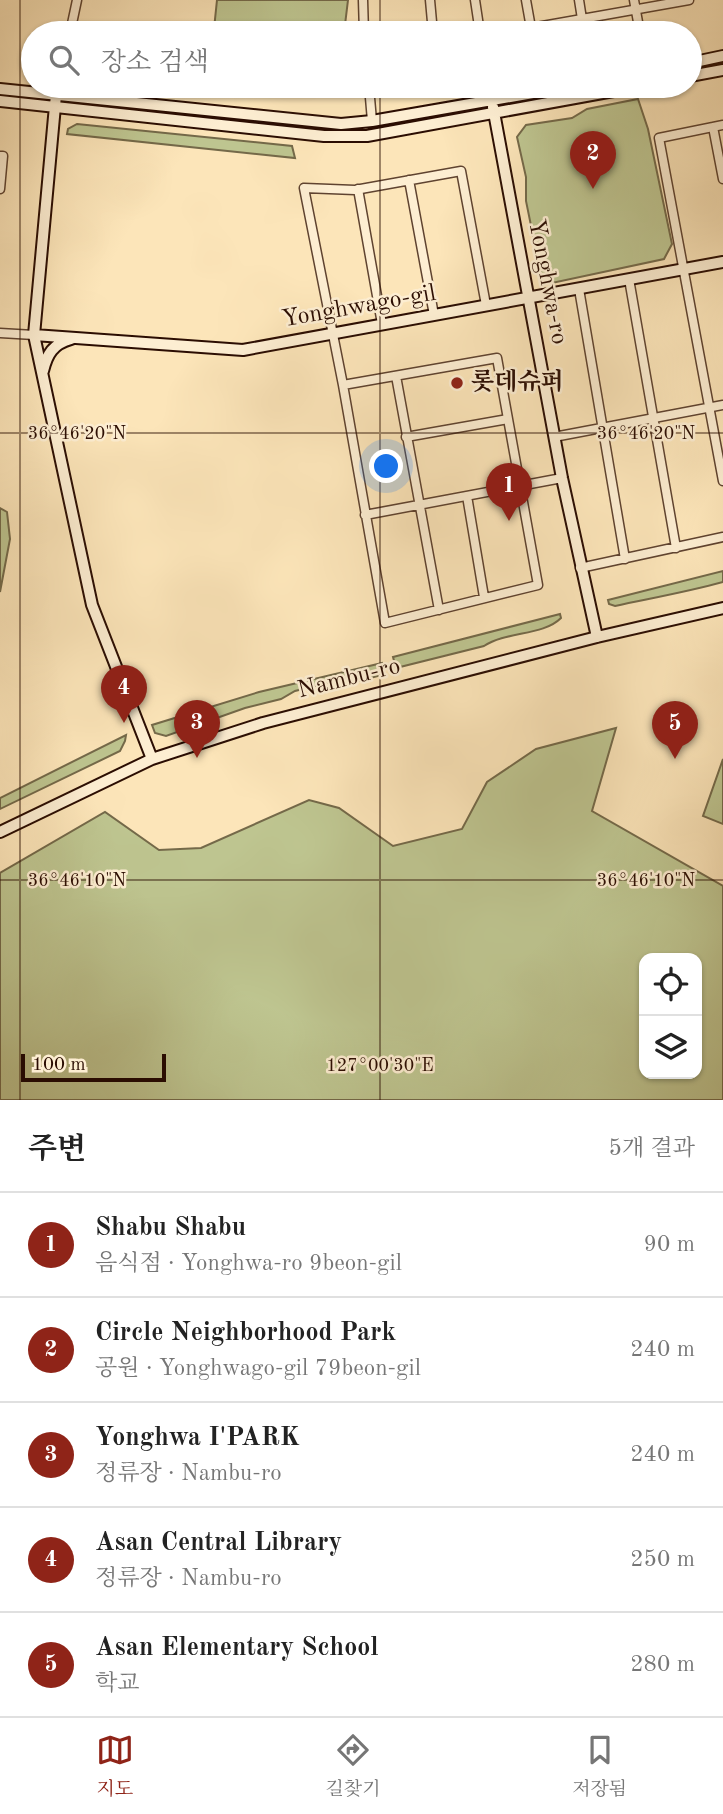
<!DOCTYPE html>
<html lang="ko">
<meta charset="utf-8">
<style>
body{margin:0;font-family:"Old Standard TT","Noto Serif KR",serif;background:#f2f2f2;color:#222}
.controls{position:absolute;right:21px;bottom:21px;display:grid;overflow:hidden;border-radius:14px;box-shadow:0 2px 5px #0004}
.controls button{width:63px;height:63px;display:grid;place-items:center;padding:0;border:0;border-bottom:2px solid #e0e0e0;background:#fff;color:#222;font:35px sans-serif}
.scale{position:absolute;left:21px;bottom:18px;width:145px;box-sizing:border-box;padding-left:7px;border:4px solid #2b0d02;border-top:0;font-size:19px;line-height:24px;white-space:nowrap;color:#2b0d02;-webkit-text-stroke:5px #fdeed2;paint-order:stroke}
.you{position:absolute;left:387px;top:467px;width:24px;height:24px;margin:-18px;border:5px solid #fff;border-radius:50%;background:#1a73e8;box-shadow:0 0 0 10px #1a73e833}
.badge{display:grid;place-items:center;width:46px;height:46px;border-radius:50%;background:#8f2418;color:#fff;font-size:23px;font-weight:700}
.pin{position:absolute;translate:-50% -58px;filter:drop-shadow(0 2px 4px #0008)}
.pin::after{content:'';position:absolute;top:37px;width:24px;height:21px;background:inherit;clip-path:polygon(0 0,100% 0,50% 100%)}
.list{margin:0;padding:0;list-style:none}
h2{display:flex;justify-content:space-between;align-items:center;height:91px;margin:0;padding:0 28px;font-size:30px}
h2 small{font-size:23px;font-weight:400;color:#767676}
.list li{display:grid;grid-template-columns:46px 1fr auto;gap:21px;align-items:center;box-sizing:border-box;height:105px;padding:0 28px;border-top:2px solid #e0e0e0}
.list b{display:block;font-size:26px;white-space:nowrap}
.list p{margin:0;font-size:23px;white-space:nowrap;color:#767676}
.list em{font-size:23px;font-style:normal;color:#767676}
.icon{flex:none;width:38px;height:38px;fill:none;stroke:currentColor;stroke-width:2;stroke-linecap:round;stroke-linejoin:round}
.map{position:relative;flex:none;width:723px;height:1100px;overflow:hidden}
.search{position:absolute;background:#fff;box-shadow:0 2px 5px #0004;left:21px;right:21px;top:21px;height:77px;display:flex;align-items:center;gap:18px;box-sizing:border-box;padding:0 24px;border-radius:38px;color:#767676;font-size:26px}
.sheet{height:616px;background:#fff}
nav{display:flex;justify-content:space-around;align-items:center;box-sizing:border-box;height:98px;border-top:2px solid #e0e0e0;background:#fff;font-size:19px;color:#767676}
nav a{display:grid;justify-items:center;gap:4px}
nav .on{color:#8f2418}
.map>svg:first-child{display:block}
</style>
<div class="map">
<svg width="723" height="1100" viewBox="0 0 723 1100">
<rect width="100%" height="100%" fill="#fce5b9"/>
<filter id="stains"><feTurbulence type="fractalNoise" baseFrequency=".00286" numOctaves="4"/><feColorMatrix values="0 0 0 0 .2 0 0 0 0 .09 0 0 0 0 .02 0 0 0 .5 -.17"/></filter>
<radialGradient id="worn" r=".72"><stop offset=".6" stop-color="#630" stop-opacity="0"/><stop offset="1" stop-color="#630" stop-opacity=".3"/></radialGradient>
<path fill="#bec590" stroke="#746949" stroke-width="2" fill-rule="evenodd" d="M 217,0 L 348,0 L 344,33 L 218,33 L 214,29 Z
M 638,99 L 648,129 L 672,244 L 664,259 L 552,283 L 541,275 L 526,201 L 526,177 L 517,137 L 526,125 L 572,118 L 587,109 Z
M 77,124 L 292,146 L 295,158 L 67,134 L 68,129 Z
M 0,508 L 7,512 L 10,539 L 0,592 Z
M 723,571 L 723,582 C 687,592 652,598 615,606 L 609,604 L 608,600 Z
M 560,614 L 561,618 C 543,636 507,631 484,646 L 396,668 L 393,657 Z
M 382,663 L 384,672 L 382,675 L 359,681 L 342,679 L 295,691 L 281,699 L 245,708 L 166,736 L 155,733 L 152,725 L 259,692 Z
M 616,728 L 592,811 L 723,886 L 723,1100 L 0,1100 L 0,873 L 105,812 L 159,850 L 201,848 L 309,800 L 339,808 L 393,846 L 462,829 L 487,782 L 536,749 ZM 644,958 L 697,958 L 697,1074 L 644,1074 Z
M 126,735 L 125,741 L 120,751 L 0,809 L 0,798 Z
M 723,759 L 723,824 L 703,816 Z"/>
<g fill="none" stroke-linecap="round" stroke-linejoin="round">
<g stroke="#5f4330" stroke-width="11">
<path id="street" d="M 363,0 L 364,33
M 430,0 L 433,33
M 475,0 L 480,33
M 526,0 L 531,28 L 689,0
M 579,0 L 582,19
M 634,0 L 640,33
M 70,33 L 77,0
M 369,86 L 372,121
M 489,86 L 491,101
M 723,125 L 659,138 L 723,481
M 713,127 L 723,179
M 0,156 L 3,156 L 0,189
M 409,180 L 434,315
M 358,189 L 382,324
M 629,279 L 676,548
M 579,289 L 625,559
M 0,333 L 34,335
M 396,376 L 439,610
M 343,385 L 497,358 L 538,585 L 385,623 L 343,385 L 304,188 L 355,190 L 461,171 L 486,305
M 406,437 L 508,419
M 554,437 L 723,405
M 467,496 L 484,597
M 365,515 L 562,478
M 580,568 L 723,537"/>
</g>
<g stroke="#2b0d02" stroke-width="14">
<path id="secondary" d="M 690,63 L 723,56
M 690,76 L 723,70
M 0,89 L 341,124 L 372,121 L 573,86
M 56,95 L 34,335 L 92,605 L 152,759
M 0,101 L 324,136 L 367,136 L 641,86
M 493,107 L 562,478 L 597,637
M 34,335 L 243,350 L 723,262
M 43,371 C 47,354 53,344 71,339
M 0,832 L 152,759 L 263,723 L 597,637 L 723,608"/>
</g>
<use href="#street" stroke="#fdeed2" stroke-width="8"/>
<use href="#secondary" stroke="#fdeed2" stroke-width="10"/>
</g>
<path fill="none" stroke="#2b0d02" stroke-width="2" stroke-opacity="0.45" d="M 20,0 L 20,1100M 380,0 L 380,33M 380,86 L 380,1100M 0,433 L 723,433M 0,880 L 723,880"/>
<circle fill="#8f2418" stroke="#fdeed2" stroke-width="2.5" cx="457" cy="383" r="7"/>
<g text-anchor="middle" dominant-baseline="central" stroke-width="5" stroke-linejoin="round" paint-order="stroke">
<g font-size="24" fill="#2b0d02" stroke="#fdeed2">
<text transform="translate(547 282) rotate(79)">Yonghwa-ro</text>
<text transform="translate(359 307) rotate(-10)">Yonghwago-gil</text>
<text transform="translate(349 679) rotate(-14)">Nambu-ro</text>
</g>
<g font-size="24" font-weight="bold" fill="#2b0d02" stroke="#fdeed2" text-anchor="start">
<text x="471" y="383">롯데슈퍼</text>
</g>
</g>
<g font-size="18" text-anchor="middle" fill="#2b0d02" stroke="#fdeed2" stroke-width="5" stroke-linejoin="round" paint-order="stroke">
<text x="77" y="439">36°46'20"N</text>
<text x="646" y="439">36°46'20"N</text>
<text x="77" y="886">36°46'10"N</text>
<text x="646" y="886">36°46'10"N</text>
<text x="380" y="1071">127°00'30"E</text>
</g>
<rect width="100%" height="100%" filter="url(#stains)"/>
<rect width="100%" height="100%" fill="url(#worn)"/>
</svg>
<div class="controls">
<button><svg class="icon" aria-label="locate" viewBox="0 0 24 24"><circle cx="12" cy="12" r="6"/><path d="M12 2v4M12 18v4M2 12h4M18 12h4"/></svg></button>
<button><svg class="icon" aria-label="layers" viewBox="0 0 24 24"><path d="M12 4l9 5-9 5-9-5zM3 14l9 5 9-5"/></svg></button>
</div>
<div class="scale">100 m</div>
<div class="you"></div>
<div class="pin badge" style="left:509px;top:521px">1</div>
<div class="pin badge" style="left:593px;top:189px">2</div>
<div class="pin badge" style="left:197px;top:758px">3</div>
<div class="pin badge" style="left:124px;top:723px">4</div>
<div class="pin badge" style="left:675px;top:759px">5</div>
<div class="search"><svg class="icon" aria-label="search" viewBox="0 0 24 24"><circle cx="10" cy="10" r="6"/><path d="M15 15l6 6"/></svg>장소 검색</div>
</div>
<section class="sheet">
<h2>주변<small>5개 결과</small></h2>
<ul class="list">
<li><span class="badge">1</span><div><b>Shabu Shabu</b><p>음식점 · Yonghwa-ro 9beon-gil</p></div><em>90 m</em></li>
<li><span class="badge">2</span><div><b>Circle Neighborhood Park</b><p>공원 · Yonghwago-gil 79beon-gil</p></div><em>240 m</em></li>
<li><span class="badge">3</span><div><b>Yonghwa I'PARK</b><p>정류장 · Nambu-ro</p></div><em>240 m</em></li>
<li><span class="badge">4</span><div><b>Asan Central Library</b><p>정류장 · Nambu-ro</p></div><em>250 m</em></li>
<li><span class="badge">5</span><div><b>Asan Elementary School</b><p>학교</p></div><em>280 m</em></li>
</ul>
</section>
<nav>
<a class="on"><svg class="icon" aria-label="map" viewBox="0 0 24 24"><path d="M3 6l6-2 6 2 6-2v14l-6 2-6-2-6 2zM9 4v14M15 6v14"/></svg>지도</a>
<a><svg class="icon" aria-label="directions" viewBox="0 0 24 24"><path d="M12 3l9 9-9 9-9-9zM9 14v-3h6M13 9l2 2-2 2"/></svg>길찾기</a>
<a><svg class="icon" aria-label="saved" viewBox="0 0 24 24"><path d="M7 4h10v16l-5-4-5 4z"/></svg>저장됨</a>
</nav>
